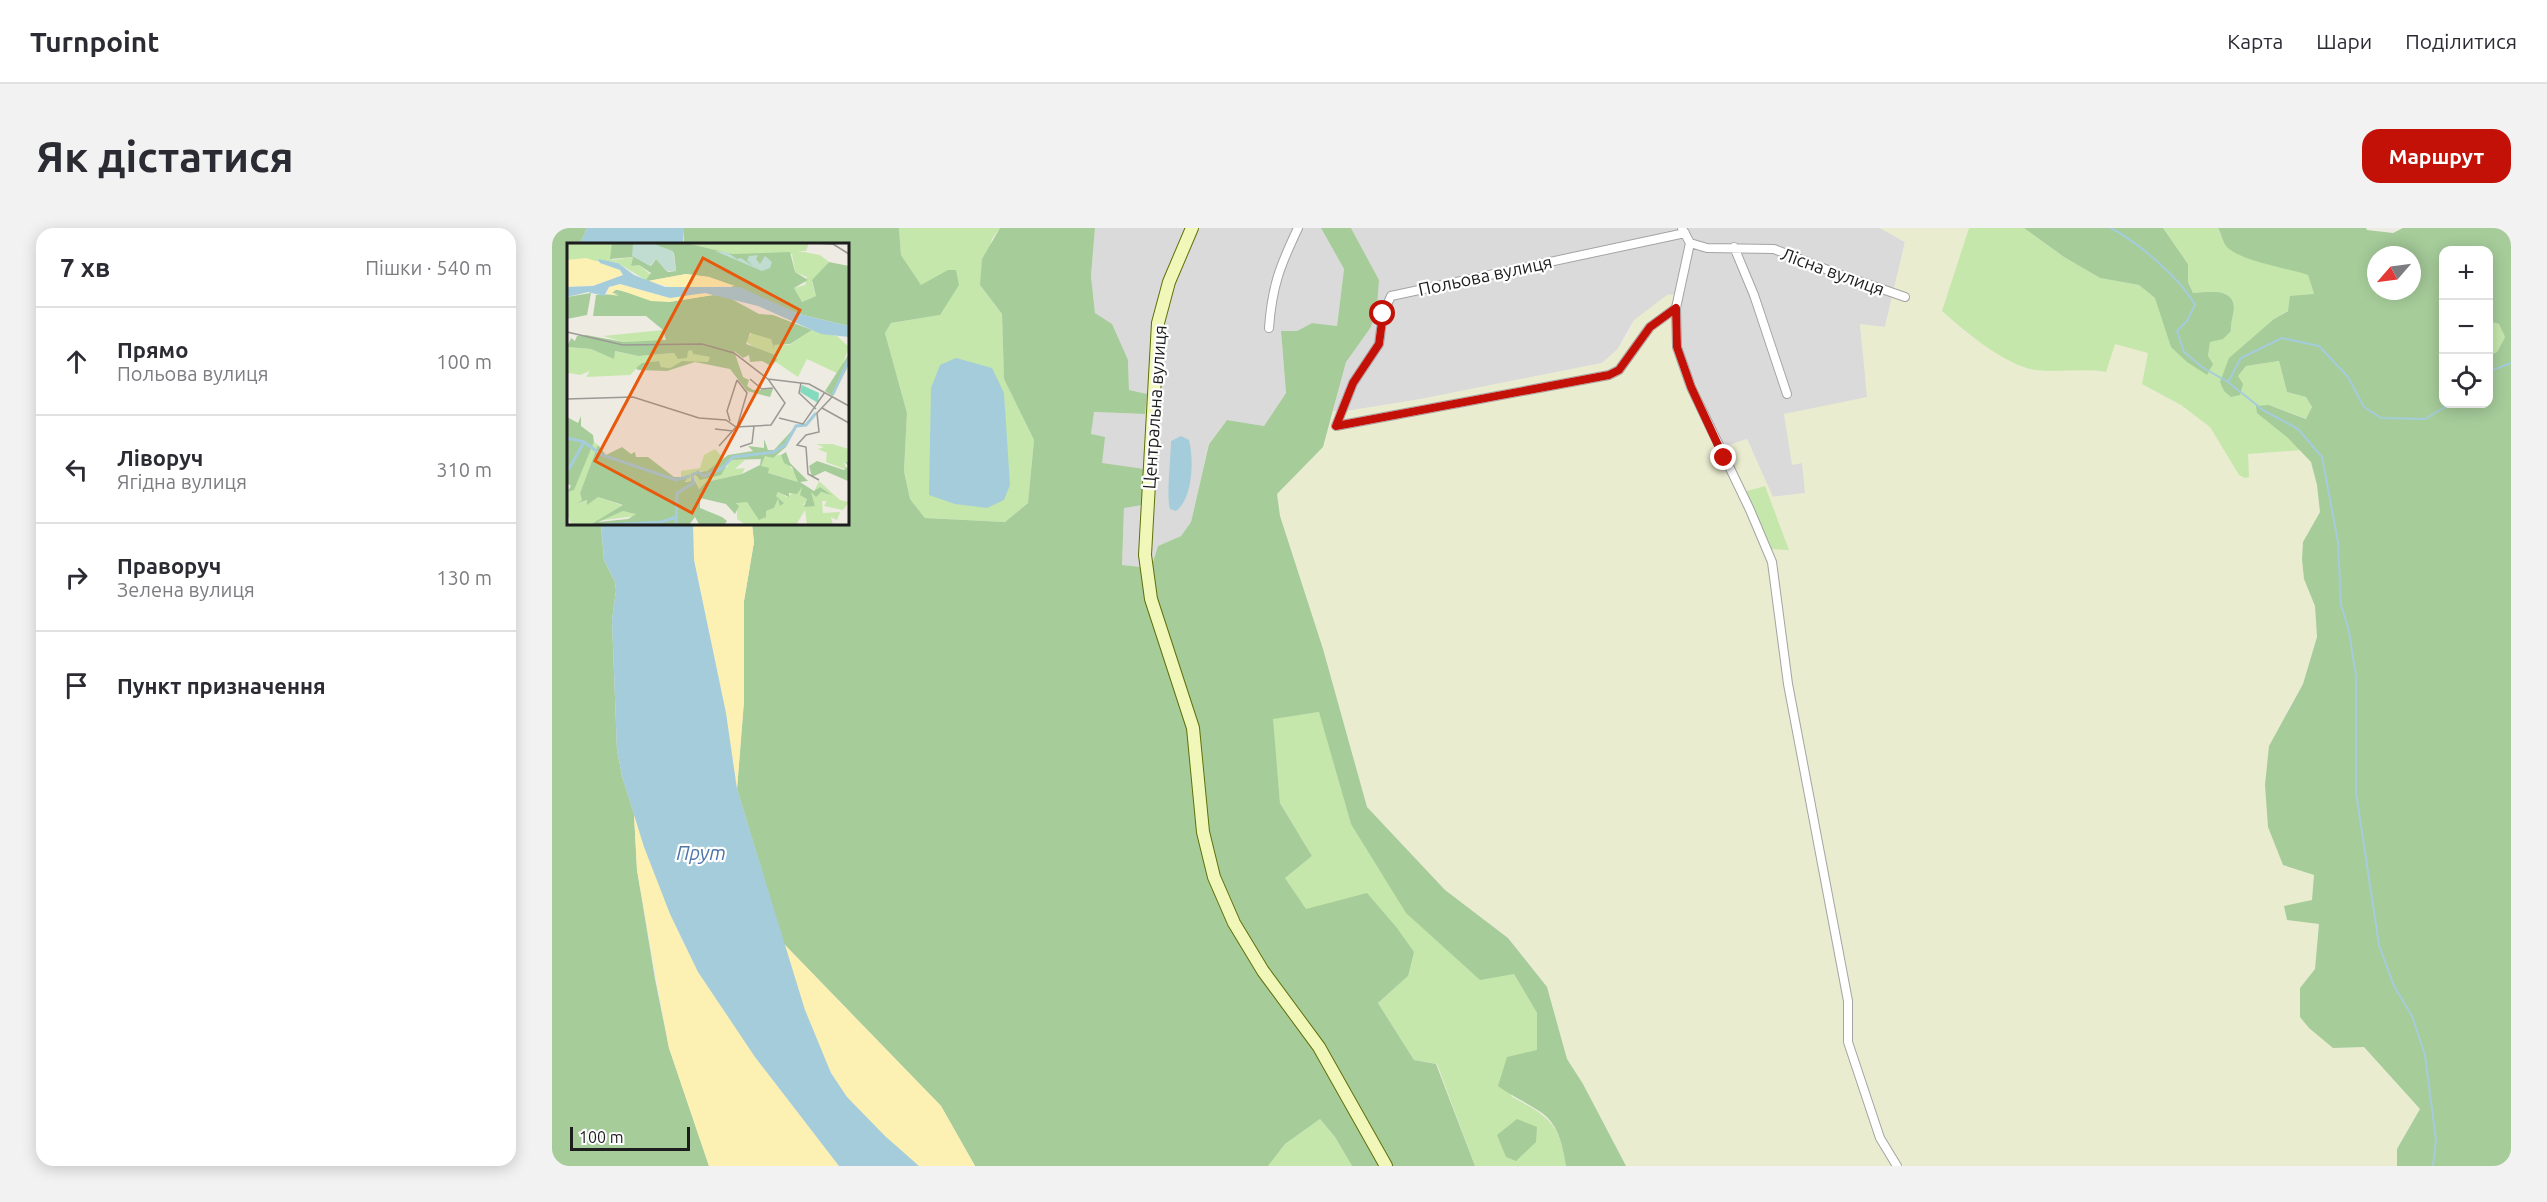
<!DOCTYPE html>
<html lang="uk">
<meta charset="utf-8">
<style>
body{margin:0;font-family:Ubuntu,sans-serif;background:#f2f2f3;color:#2b2b33}
.controls{position:absolute;right:18px;top:18px;display:grid;overflow:hidden;border-radius:12px;box-shadow:0 3px 15px #0003}
.controls button{width:54px;height:54px;display:grid;place-items:center;padding:0;border:0;border-bottom:2px solid #e1e1e2;background:#fff;color:#2b2b33;font:30px sans-serif}
.compass{position:absolute;left:1815px;top:18px;width:54px;height:54px;border-radius:50%;background:#fff;box-shadow:0 3px 15px #0003;rotate:242deg}
.scale{position:absolute;left:18px;bottom:15px;width:120px;box-sizing:border-box;padding-left:6px;border:3px solid #1d1d1d;border-top:0;font-size:16px;line-height:21px;white-space:nowrap;color:#1d1d1d;-webkit-text-stroke:4px #fff;paint-order:stroke}
.stop{position:absolute;width:18px;height:18px;margin:-14px;border:4px solid #c31108;border-radius:50%;background:#fff}
.stop.end{background:#c31108;border-color:#fff;box-shadow:0 2px 6px #0008}
.list{margin:0;padding:0;list-style:none}
h2{display:flex;justify-content:space-between;align-items:center;height:78px;margin:0;padding:0 24px;font-size:26px}
h2 small{font-size:20px;font-weight:400;color:#7c7c81}
.list li{display:grid;grid-template-columns:39px 1fr auto;gap:18px;align-items:center;box-sizing:border-box;height:108px;padding:0 24px;border-top:2px solid #e1e1e2}
.list b{display:block;font-size:22px;white-space:nowrap}
.list p{margin:0;font-size:20px;white-space:nowrap;color:#7c7c81}
.list em{font-size:20px;font-style:normal;color:#7c7c81}
.icon{flex:none;width:33px;height:33px;fill:none;stroke:currentColor;stroke-width:2;stroke-linecap:round;stroke-linejoin:round}
.map{position:relative;flex:none;width:1959px;height:938px;overflow:hidden;border-radius:18px}
header{display:flex;align-items:center;gap:36px;box-sizing:border-box;height:84px;padding:0 30px;background:#fff;border-bottom:2px solid #e1e1e2}
header strong{font-size:28px}
nav{display:flex;gap:33px;margin-inline-start:auto;font-size:21px}
.intro{display:flex;align-items:center;justify-content:space-between;box-sizing:border-box;height:144px;padding:0 36px}
h1{margin:0;font-size:42px}
.button{padding:15px 27px;border-radius:18px;background:#c31108;color:#fff;font-size:21px;font-weight:700}
main{display:flex;gap:36px;padding:0 36px}
aside{flex:1;background:#fff;border-radius:18px;box-shadow:0 3px 15px #0003}
.map>svg:first-child{display:block}
</style>
<header>
<strong>Turnpoint</strong>
<nav><a>Карта</a><a>Шари</a><a>Поділитися</a></nav>
</header>
<div class="intro"><h1>Як дістатися</h1><a class="button">Маршрут</a></div>
<main>
<aside>
<h2>7 хв<small>Пішки · 540 m</small></h2>
<ul class="list">
<li><svg class="icon" aria-label="ahead" viewBox="0 0 24 24"><path d="M12 20V5M6 11l6-6 6 6"/></svg><div><b>Прямо</b><p>Польова вулиця</p></div><em>100 m</em></li>
<li><svg class="icon" aria-label="left" viewBox="0 0 24 24"><path d="M17 20v-9H6M10 6l-5 5 5 5"/></svg><div><b>Ліворуч</b><p>Ягідна вулиця</p></div><em>310 m</em></li>
<li><svg class="icon" aria-label="right" viewBox="0 0 24 24"><path d="M7 20v-9h11M14 6l5 5-5 5"/></svg><div><b>Праворуч</b><p>Зелена вулиця</p></div><em>130 m</em></li>
<li><svg class="icon" aria-label="arrive" viewBox="0 0 24 24"><path d="M6 21V4h12l-3 4 3 4H6"/></svg><div><b>Пункт призначення</b></div></li>
</ul>
</aside>
<div class="map">
<svg width="1959" height="938" viewBox="0 0 1959 938">
<rect width="100%" height="100%" fill="#eeebe3"/>
<path fill="#dbdada" d="M 543,0 L 769,0 L 792,41 L 785,98 L 760,95 L 745,103 L 729,103 L 734,165 L 712,198 L 675,192 L 657,215 L 639,294 L 629,308 L 606,318 L 599,340 L 570,337 L 572,280 L 550,235 L 539,206 L 541,184 L 593,186 L 594,166 L 577,162 L 576,132 L 543,85 L 539,48 Z
M 799,0 L 1328,0 L 1353,14 L 1333,99 L 1308,97 L 1316,169 L 1240,236 L 1250,235 L 1254,265 L 1220,269 L 1195,211 L 1172,219 L 1135,136 L 1129,114 L 1082,92 L 1065,122 L 1050,135 L 869,171 L 795,183 L 781,183 L 794,133 L 819,99 L 827,52 Z"/>
<path fill="#e9eccf" d="M 1328,0 L 1417,0 L 1390,83 L 1414,105 L 1447,126 L 1553,144 L 1563,115 L 1597,125 L 1591,156 L 1629,177 L 1658,199 L 1687,247 L 1696,226 L 1750,222 L 1759,234 L 1765,257 L 1768,284 L 1751,314 L 1752,351 L 1763,377 L 1765,409 L 1751,456 L 1734,484 L 1762,647 L 1761,672 L 1733,678 L 1735,692 L 1767,696 L 1763,741 L 1748,760 L 1781,820 L 1812,819 L 1868,881 L 1845,921 L 1845,938 L 1074,938 L 1031,856 L 1015,832 L 995,759 L 957,710 L 893,662 L 815,579 L 771,421 L 728,288 L 725,266 L 771,219 L 781,183 L 795,183 L 869,171 L 1050,135 L 1065,122 L 1077,105 L 1082,92 L 1115,67 L 1124,66 L 1129,114 L 1135,136 L 1172,219 L 1195,211 L 1221,269 L 1253,265 L 1250,235 L 1240,237 L 1232,186 L 1315,169 L 1308,96 L 1333,99 L 1353,14 Z"/>
<path fill="#c5e7ab" fill-rule="evenodd" d="M 347,0 L 448,0 L 440,11 L 428,57 L 450,86 L 452,151 L 482,212 L 476,275 L 453,294 L 373,290 L 358,271 L 352,243 L 355,185 L 333,105 L 339,95 L 388,87 L 349,27 ZM 452,165 L 453,206 L 403,276 Z
M 1417,0 L 1472,0 L 1512,29 L 1548,50 L 1587,57 L 1603,70 L 1656,128 L 1658,113 L 1679,103 C 1678,95 1682,87 1682,79 C 1681,59 1654,64 1641,65 L 1636,54 L 1636,36 L 1611,0 L 1666,0 L 1674,18 L 1756,47 L 1762,66 L 1722,91 L 1686,148 L 1694,138 L 1727,133 L 1735,164 L 1754,169 L 1760,179 L 1755,191 L 1717,177 L 1736,210 L 1750,222 L 1696,226 L 1697,249 L 1693,250 L 1687,247 L 1658,199 L 1629,177 L 1590,156 L 1596,125 L 1563,116 L 1554,144 C 1531,140 1507,145 1484,142 C 1454,138 1412,103 1390,83 Z
M 1937,93 L 1947,96 L 1953,109 L 1945,124 L 1937,128 Z
M 1213,258 L 1237,322 L 1216,321 L 1192,264 Z
M 768,484 L 799,596 L 962,746 L 985,785 L 986,822 L 959,868 C 996,889 1007,893 1014,938 L 923,938 L 885,836 L 862,832 L 826,775 L 856,748 L 754,682 L 733,650 L 760,628 L 728,575 L 720,490 Z
M 768,891 L 783,909 L 800,938 L 716,938 L 733,916 Z"/>
<path fill="#a6cc9a" fill-rule="evenodd" d="M 0,0 L 35,0 L 28,16 L 16,16 L 16,296 L 49,296 L 52,332 L 63,354 L 64,362 L 60,392 L 65,522 L 70,548 L 82,586 L 85,642 L 103,751 L 117,820 L 157,938 L 0,938 Z
M 131,0 L 347,0 L 349,27 L 369,57 L 396,42 L 404,42 L 407,57 L 388,87 L 339,95 L 333,105 L 355,185 L 352,243 L 358,271 L 373,290 L 453,294 L 476,275 L 482,212 L 452,151 L 450,86 L 428,57 L 430,31 L 448,0 L 543,0 L 539,48 L 543,85 L 560,96 L 576,132 L 577,162 L 595,166 L 593,186 L 542,184 L 539,206 L 553,209 L 550,235 L 592,241 L 590,277 L 572,280 L 570,337 L 599,340 L 606,318 L 629,308 L 639,294 L 657,216 L 675,192 L 712,198 L 734,165 L 729,103 L 745,103 L 760,95 L 785,98 L 792,41 L 769,0 L 799,0 L 827,52 L 825,78 L 819,99 L 794,134 L 771,219 L 725,266 L 728,288 L 771,421 L 815,579 L 893,662 L 956,710 L 995,759 L 1015,831 L 1031,856 L 1074,938 L 1014,938 C 1011,921 1008,902 995,889 C 986,880 959,868 946,858 L 955,829 L 985,822 L 985,785 L 962,746 L 928,752 L 854,685 L 799,596 L 767,484 L 721,491 L 728,575 L 760,628 L 733,650 L 754,681 L 815,665 L 845,700 L 862,724 L 856,748 L 826,775 L 862,832 L 884,836 L 923,938 L 800,938 L 783,909 L 768,891 L 733,916 L 716,938 L 423,938 L 389,878 L 232,716 L 185,561 L 192,473 L 192,373 L 202,314 L 200,296 L 296,296 L 296,16 L 132,16 Z
M 1472,0 L 1611,0 L 1636,36 L 1636,54 L 1641,65 C 1654,64 1681,59 1682,79 C 1682,87 1678,95 1679,103 L 1671,111 L 1658,114 L 1656,128 L 1661,136 L 1655,147 L 1635,134 L 1619,119 L 1603,70 L 1587,57 L 1548,50 L 1512,29 Z
M 1666,0 L 1814,0 L 1815,2 L 1841,5 L 1851,0 L 1959,0 L 1959,938 L 1845,938 L 1845,921 L 1868,881 L 1812,819 L 1781,820 L 1757,800 L 1748,789 L 1748,760 L 1763,741 L 1767,696 L 1735,692 L 1732,678 L 1760,672 L 1762,647 L 1731,637 L 1716,599 L 1713,557 L 1717,518 L 1751,456 L 1765,409 L 1763,378 L 1752,351 L 1750,331 L 1751,314 L 1768,284 L 1765,257 L 1759,234 L 1736,210 L 1705,185 L 1704,178 L 1717,177 L 1754,191 L 1760,179 L 1754,169 L 1735,164 L 1727,133 L 1694,138 L 1686,148 L 1691,156 L 1688,167 L 1679,169 L 1672,163 L 1668,154 L 1677,130 L 1722,91 L 1736,83 L 1738,68 L 1762,66 L 1756,47 C 1736,40 1687,33 1674,18 C 1671,14 1669,5 1666,0 ZM 1892,22 L 1936,22 L 1937,93 L 1947,96 L 1953,109 L 1945,124 L 1937,128 L 1936,176 L 1892,176 ZM 1824,27 L 1860,27 L 1860,63 L 1824,63 Z
M 965,891 L 985,899 L 984,914 L 964,933 L 954,929 L 945,907 Z"/>
<path fill="#fcf1b3" d="M 141,296 L 200,296 L 202,314 L 192,373 L 192,473 L 185,561 L 174,485 L 142,332 Z
M 82,586 L 129,711 L 203,829 L 287,938 L 157,938 L 117,820 L 85,642 Z
M 232,716 L 389,878 L 423,938 L 367,938 C 342,916 312,894 293,867 C 262,823 248,767 232,716 Z"/>
<path fill="#a5ccda" d="M 35,0 L 131,0 L 131,16 L 28,16 Z
M 404,130 L 440,140 L 452,165 L 458,257 L 452,272 L 435,280 L 403,276 L 377,267 L 379,160 L 388,137 Z
M 629,208 L 637,212 C 642,231 641,271 624,283 L 618,281 C 614,269 619,229 619,213 Z
M 49,296 L 141,296 L 142,332 L 174,485 L 185,561 L 253,782 L 279,845 L 295,869 L 333,908 L 367,938 L 287,938 L 203,829 L 146,744 L 118,686 L 92,619 L 70,548 L 65,522 L 60,392 L 64,362 L 63,354 L 52,332 Z"/>
<g fill="none" stroke-linecap="round" stroke-linejoin="round">
<path stroke="#a5ccda" stroke-width="2" d="M 1559,0 C 1587,15 1628,50 1643,77 L 1635,93 L 1625,103 L 1632,124 L 1650,139 L 1676,154 L 1689,130 L 1730,110 L 1767,118 L 1796,149 L 1812,179 L 1829,190 L 1873,191 L 1898,176
M 1936,144 L 1959,135
M 1676,154 L 1711,182 L 1746,201 L 1770,229 L 1786,314 L 1789,377 L 1797,403 L 1804,448 L 1804,564 L 1827,717 L 1842,758 L 1860,788 L 1873,827 L 1884,912 L 1881,938"/>
<g stroke="#a4a4a4" stroke-width="10">
<path id="street" d="M 1130,0 L 1138,15 L 1124,80 L 1125,119 L 1139,159 L 1198,282 L 1220,334 L 1236,456 L 1296,773 L 1296,814 L 1328,910 L 1345,938
M 1138,15 L 1155,20 L 1222,21 L 1281,44 L 1353,69
M 1182,19 L 1202,67 L 1235,166
M 717,100 C 720,58 728,38 746,0
M 784,198 L 801,155 L 827,116 L 831,86 L 839,68 L 1133,5
M 784,198 L 1057,147 L 1067,142 L 1098,99 L 1124,80"/>
</g>
<g stroke="#5f7009" stroke-width="14">
<path id="secondary" d="M 640,0 L 617,54 L 606,95 L 593,327 L 599,371 L 641,500 L 651,604 L 662,649 L 682,695 L 711,743 L 767,819 L 834,938"/>
</g>
<use href="#street" stroke="#fff" stroke-width="8"/>
<use href="#secondary" stroke="#f1f7b9" stroke-width="12"/>
</g>
<g fill="none" stroke-linecap="round" stroke-linejoin="round">
<path stroke="#c31108" stroke-width="8" d="M 831,86 L 827,116 L 801,155 L 784,198 L 1057,147 L 1067,142 L 1098,99 L 1124,80 L 1125,119 L 1139,159 L 1172,230"/>
</g>
<g text-anchor="middle" dominant-baseline="central" stroke-width="4.5" stroke-linejoin="round" paint-order="stroke">
<g font-size="18" fill="#1d1d1d" stroke="#fff">
<text transform="translate(1281 43) rotate(20)">Лісна вулиця</text>
<text transform="translate(933 47) rotate(-12)">Польова вулиця</text>
<text transform="translate(602 179) rotate(-86)">Центральна вулиця</text>
</g>
<g font-size="20" font-style="italic" fill="#4e77a9" stroke="#fff">
<text x="149" y="624">Прут</text>
</g>
</g>
<g transform="translate(15 15)">
<rect width="282" height="282" fill="#eeebe3"/>
<path d="M 0,0 L 45,0 L 45,17 L 66,14 L 64,23 L 72,22 L 84,32 L 79,37 L 49,19 L 0,17 ZM 119,0 L 249,0 L 242,0 L 239,8 L 231,8 L 253,12 L 262,19 L 245,39 L 249,53 L 235,59 L 227,45 L 238,42 L 240,34 L 228,29 L 225,11 L 166,11 ZM 96,87 L 96,98 L 57,99 L 36,93 ZM 245,87 L 270,93 L 282,104 L 272,131 L 240,116 L 231,134 L 178,98 L 186,89 L 204,96 L 207,106 L 207,102 L 222,102 ZM 0,104 L 24,106 L 47,115 L 47,108 L 71,113 L 108,110 L 111,116 L 119,115 L 121,107 L 126,107 L 127,111 L 143,114 L 141,120 L 115,118 L 103,125 L 94,124 L 92,118 L 75,120 L 63,132 L 19,134 L 23,128 L 13,132 L 2,130 L 0,134 ZM 27,199 L 31,202 L 13,250 L 15,257 L 9,261 L 31,254 L 57,263 L 23,282 L 5,282 L 0,272 L 0,249 L 7,246 ZM 249,201 L 265,201 L 282,206 L 282,219 L 277,219 L 280,227 L 259,219 L 260,210 L 251,206 L 257,204 ZM 148,206 L 155,214 L 154,219 L 138,229 L 132,228 L 130,235 L 160,224 L 163,217 L 178,217 L 168,226 L 178,225 L 175,231 L 139,239 L 132,246 L 127,233 L 124,238 L 117,238 L 120,233 L 114,236 L 114,228 L 133,225 L 137,212 ZM 214,212 L 232,235 L 231,239 L 201,230 L 194,223 L 198,213 ZM 252,238 L 273,257 L 282,259 L 276,267 L 257,263 L 260,258 L 255,258 L 256,270 L 273,269 L 270,277 L 264,274 L 266,282 L 240,282 L 238,267 L 229,282 L 179,282 L 170,276 L 170,259 L 180,259 L 191,271 L 207,265 L 211,256 L 217,260 L 209,253 L 211,249 L 220,254 L 235,244 L 240,257 L 236,262 L 248,263 L 244,249 L 262,250 L 253,244 L 247,249 ZM 56,268 L 69,270 L 68,273 L 30,278 Z" fill="#c5e7ab"/>
<path d="M 45,0 L 66,0 L 66,13 L 84,23 L 89,16 L 101,29 L 109,28 L 107,10 L 84,0 L 119,0 L 166,11 L 223,9 L 228,29 L 241,37 L 227,45 L 235,59 L 249,53 L 245,37 L 262,19 L 282,23 L 282,83 L 232,71 L 142,34 L 119,31 L 81,38 L 79,37 L 84,30 L 72,22 L 64,23 L 66,14 L 43,16 ZM 46,46 L 102,59 L 146,52 L 161,54 L 192,71 L 206,72 L 245,87 L 223,101 L 207,102 L 207,106 L 204,96 L 183,90 L 179,101 L 208,112 L 210,117 L 204,123 L 195,118 L 183,119 L 182,112 L 176,115 L 167,108 L 176,134 L 182,137 L 180,143 L 186,147 L 206,146 L 203,154 L 180,148 L 163,126 L 128,119 L 100,128 L 71,127 L 69,125 L 75,120 L 92,118 L 94,124 L 103,125 L 115,118 L 141,119 L 143,114 L 126,111 L 125,107 L 121,108 L 120,115 L 111,116 L 107,110 L 71,113 L 48,108 L 47,116 L 24,106 L 0,104 L 4,95 L 8,98 L 10,93 L 19,92 L 57,99 L 99,97 L 96,87 L 79,73 L 26,73 L 29,52 L 52,51 L 45,50 ZM 24,50 L 20,72 L 0,76 L 0,54 ZM 282,111 L 282,121 L 266,153 L 258,148 ZM 14,173 L 14,183 L 26,192 L 27,199 L 7,247 L 0,249 L 4,243 L 0,240 L 0,174 L 11,180 ZM 230,182 L 219,204 L 206,215 L 198,213 L 194,223 L 202,225 L 201,230 L 231,239 L 225,224 L 217,220 L 214,212 L 219,209 L 223,220 L 241,238 L 233,239 L 247,248 L 253,244 L 265,252 L 254,249 L 249,254 L 244,249 L 248,263 L 237,264 L 240,256 L 233,252 L 235,244 L 230,251 L 222,250 L 222,254 L 211,249 L 209,253 L 217,260 L 213,263 L 211,256 L 207,265 L 199,268 L 199,274 L 192,277 L 180,259 L 169,260 L 172,263 L 168,271 L 159,261 L 133,255 L 133,265 L 155,274 L 160,278 L 157,282 L 132,281 L 128,274 L 122,282 L 23,282 L 56,262 L 31,254 L 20,262 L 20,257 L 9,261 L 15,257 L 13,250 L 31,202 L 39,212 L 55,204 L 64,211 L 68,209 L 69,214 L 81,214 L 107,234 L 121,234 L 118,239 L 124,238 L 125,231 L 132,246 L 139,239 L 175,231 L 193,222 L 194,216 L 163,217 L 154,232 L 133,237 L 127,230 L 140,228 L 161,212 L 186,208 L 181,203 L 197,205 L 197,196 L 201,207 L 207,207 ZM 56,268 L 69,271 L 61,276 L 31,279 ZM 250,218 L 277,227 L 281,223 L 278,219 L 282,219 L 281,238 L 258,228 L 245,234 L 242,223 Z" fill="#a6cc9a" fill-rule="evenodd"/>
<path d="M 66,0 L 84,0 L 106,8 L 109,28 L 99,28 L 89,16 L 83,23 L 65,13 ZM 148,8 L 160,9 L 170,16 L 174,15 L 186,23 L 180,17 L 182,13 L 191,12 L 189,16 L 193,21 L 198,13 L 205,19 L 203,25 L 195,28 Z" fill="#c1dcd1"/>
<path d="M 19,15 L 53,26 L 56,32 L 29,42 L 0,44 L 0,17 ZM 119,31 L 142,34 L 168,43 L 107,45 L 81,38 ZM 53,41 L 103,55 L 127,50 L 146,52 L 102,59 L 84,58 L 50,46 L 45,50 L 52,53 L 40,51 L 42,44 Z" fill="#fcf1b3"/>
<path d="M 235,142 L 252,150 L 251,160 L 233,149 Z" fill="#84dabd"/>
<path d="M 31,16 L 51,20 L 67,32 L 98,44 L 173,44 L 232,71 L 282,83 L 282,94 L 254,91 L 191,63 L 138,50 L 103,55 L 53,41 L 42,44 L 37,53 L 21,49 L 0,54 L 0,44 L 26,43 L 56,32 L 53,27 L 33,20 Z" fill="#a5ccda"/>
<path fill="none" stroke="#a5ccda" stroke-width="3" d="M 266,151 L 282,116M 0,195 L 17,199 L 35,212 L 109,237 L 123,233M 2,226 L 17,199M 36,282 L 95,279 L 109,274M 109,282 L 110,250 L 127,240 L 125,232 L 131,229 L 137,233 L 154,226 L 166,214 L 207,209 L 219,201 L 229,183 L 239,182 L 249,170"/>
<path fill="none" stroke="#9a9994" stroke-width="1.5" d="M 247,0 L 266,1 L 282,11M 0,89 L 56,102 L 135,101 L 167,110 L 201,136 L 242,141 L 282,163M 183,136 L 195,146 L 206,145M 170,137 L 180,150 L 170,184M 234,140 L 232,150 L 249,166M 0,156 L 66,154 L 132,175 L 159,177 L 169,184 L 204,182 L 218,160 L 201,136M 255,165 L 282,180M 212,175 L 236,181 L 258,149M 163,178 L 160,168 L 170,137M 148,186 L 166,188M 152,203 L 169,184M 173,204 L 185,200 L 187,183M 252,237 L 241,231 L 239,204 L 230,202 L 239,192 L 252,189 L 250,170 L 265,154"/>
<path fill="#e8590c" fill-opacity="0.15" stroke="#e8590c" stroke-width="3" d="M 136,15 L 233,67 L 125,270 L 28,218 Z"/>
<rect width="282" height="282" fill="none" stroke="#1d1d1d" stroke-width="3"/>
</g>
</svg>
<div class="controls">
<button>+</button>
<button>−</button>
<button><svg class="icon" aria-label="locate" viewBox="0 0 24 24"><circle cx="12" cy="12" r="6"/><path d="M12 2v4M12 18v4M2 12h4M18 12h4"/></svg></button>
</div>
<svg class="compass" viewBox="-18 -18 36 36"><path d="M0-13l5 13h-10z" fill="#e53935"/><path d="M0 13l5-13h-10z" fill="#7c7c81"/></svg>
<div class="scale">100 m</div>
<div class="stop" style="left:831px;top:86px"></div>
<div class="stop end" style="left:1172px;top:230px"></div>
</div>
</main>
